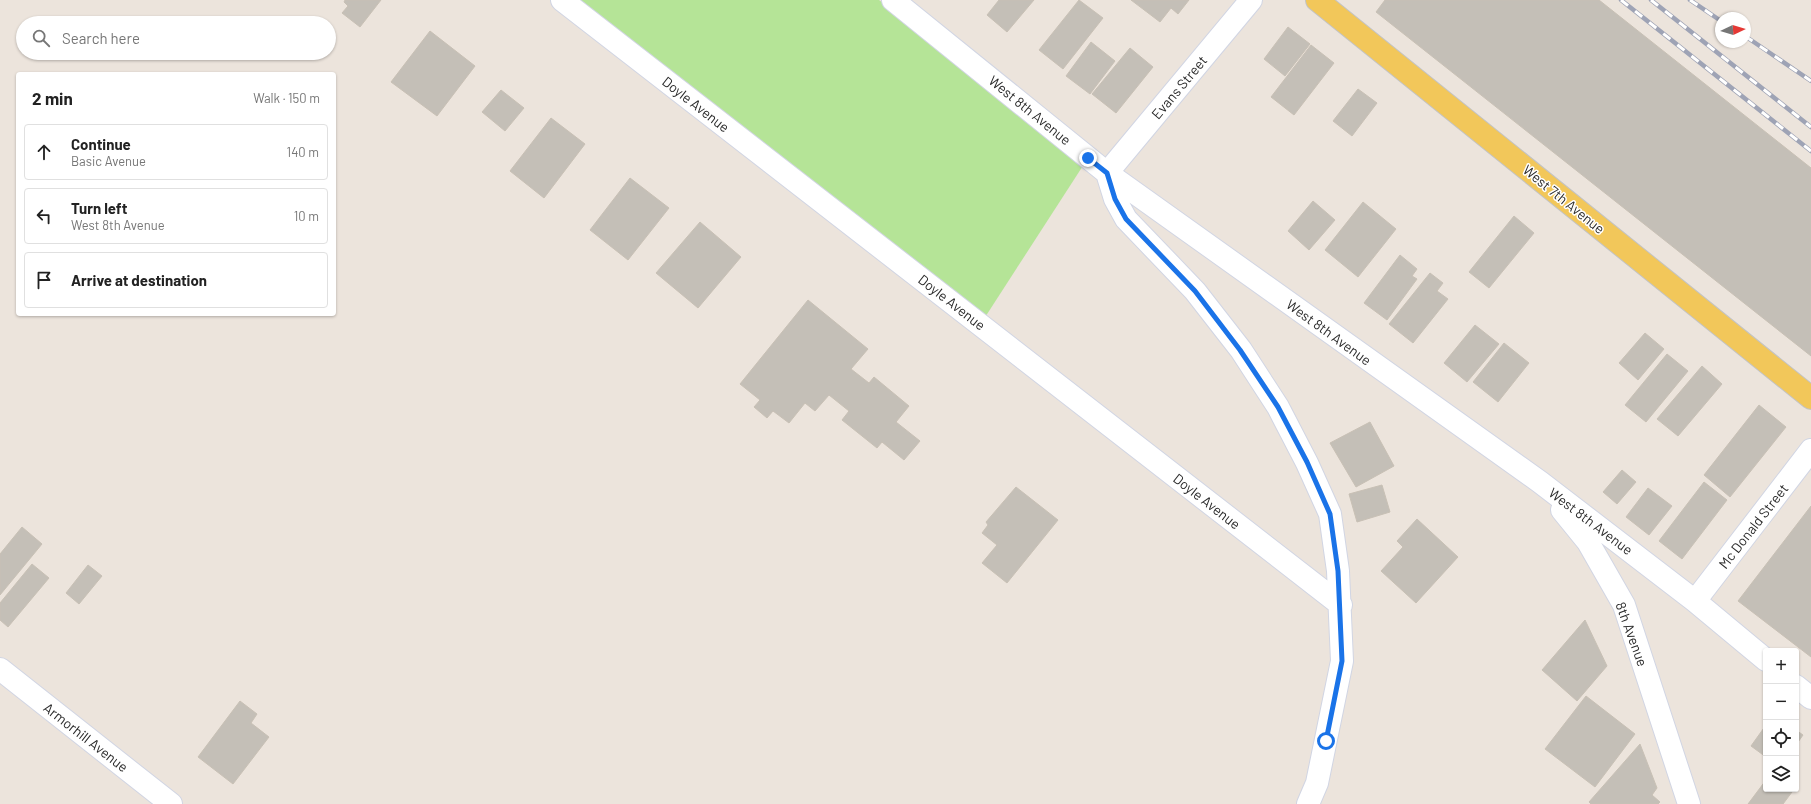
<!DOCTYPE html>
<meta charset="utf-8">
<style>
body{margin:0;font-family:Barlow,sans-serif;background:#f6f6f6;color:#222}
.controls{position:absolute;right:12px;bottom:12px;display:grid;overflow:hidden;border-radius:4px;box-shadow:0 1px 3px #0004}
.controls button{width:36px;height:36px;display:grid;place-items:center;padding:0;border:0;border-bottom:1px solid #e0e0e0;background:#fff;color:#222;font:20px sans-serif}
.compass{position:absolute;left:1715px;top:12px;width:36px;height:36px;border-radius:50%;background:#fff;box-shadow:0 1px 3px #0004;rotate:86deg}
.stop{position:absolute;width:12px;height:12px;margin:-9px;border:3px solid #1a73e8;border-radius:50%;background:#fff}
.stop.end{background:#1a73e8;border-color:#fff;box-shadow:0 1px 4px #0008}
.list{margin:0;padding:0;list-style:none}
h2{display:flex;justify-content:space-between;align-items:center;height:52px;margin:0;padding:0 16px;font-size:17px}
h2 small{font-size:13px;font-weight:400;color:#767676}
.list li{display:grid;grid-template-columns:26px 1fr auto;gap:12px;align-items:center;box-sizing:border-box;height:56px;margin:0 8px 8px;padding:0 8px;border:1px solid #e0e0e0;border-radius:4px}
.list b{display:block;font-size:15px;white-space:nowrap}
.list p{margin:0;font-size:13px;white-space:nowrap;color:#767676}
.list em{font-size:13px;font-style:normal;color:#767676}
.icon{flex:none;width:22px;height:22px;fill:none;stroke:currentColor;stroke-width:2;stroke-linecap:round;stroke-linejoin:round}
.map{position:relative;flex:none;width:1811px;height:804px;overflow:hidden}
.search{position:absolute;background:#fff;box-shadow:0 1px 3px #0004;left:16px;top:16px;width:320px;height:44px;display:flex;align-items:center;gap:10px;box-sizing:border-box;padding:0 14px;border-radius:22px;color:#767676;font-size:15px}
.panel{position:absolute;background:#fff;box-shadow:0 1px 3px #0004;left:16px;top:72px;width:320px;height:244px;border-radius:4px}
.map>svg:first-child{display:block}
</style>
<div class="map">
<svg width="1811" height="804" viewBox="0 0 1811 804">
<rect width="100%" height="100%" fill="#ece4dc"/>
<path fill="#b5e497" d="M 561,0 L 879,0 L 1088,158 L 980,325 Z"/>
<path fill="#c4bfb7" stroke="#c8c0b5" d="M 345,0 L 381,0 L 360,27 L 342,13 L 348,6 L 344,2 Z
M 999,0 L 1034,0 L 1007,32 L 987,15 Z
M 1079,0 L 1103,18 L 1063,69 L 1039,50 Z
M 1131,0 L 1189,0 L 1178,14 L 1171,8 L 1160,22 Z
M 1385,0 L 1599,0 L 1811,168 L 1811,356 L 1376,12 Z
M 1288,27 L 1310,44 L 1285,76 L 1264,59 Z
M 430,31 L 475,66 L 437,116 L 391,82 Z
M 1091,42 L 1115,61 L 1090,94 L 1066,76 Z
M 1311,45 L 1334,63 L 1294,115 L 1271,97 Z
M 1130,48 L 1153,67 L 1116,113 L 1092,94 Z
M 1358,89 L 1377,103 L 1352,136 L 1333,121 Z
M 501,90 L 524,108 L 505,131 L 482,112 Z
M 551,118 L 585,144 L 544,198 L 510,171 Z
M 630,178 L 669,208 L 628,260 L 590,230 Z
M 1313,201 L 1335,220 L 1309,250 L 1288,231 Z
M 1363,202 L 1396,229 L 1358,277 L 1325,250 Z
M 1514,216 L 1534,233 L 1489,288 L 1469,272 Z
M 700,222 L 741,257 L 698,308 L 656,273 Z
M 1400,255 L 1417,269 L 1412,276 L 1417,279 L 1387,320 L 1364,303 Z
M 1430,273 L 1443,283 L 1437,291 L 1448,299 L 1413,343 L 1389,324 Z
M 808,300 L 868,349 L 851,369 L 869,383 L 874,377 L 909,406 L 896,422 L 920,441 L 904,460 L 882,442 L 877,448 L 842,420 L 849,411 L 829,395 L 815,411 L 805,403 L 789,423 L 773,411 L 767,418 L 754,407 L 760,400 L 740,384 Z
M 1475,325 L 1499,344 L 1467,382 L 1444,363 Z
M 1645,333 L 1664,349 L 1638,380 L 1619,363 Z
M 1504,343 L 1529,363 L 1498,402 L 1473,382 Z
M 1667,354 L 1688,371 L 1646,422 L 1625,405 Z
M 1702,366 L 1722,384 L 1678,436 L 1657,419 Z
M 1759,405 L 1786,427 L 1730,497 L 1704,475 Z
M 1370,422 L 1394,466 L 1356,487 L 1330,443 Z
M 1622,470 L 1636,482 L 1617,504 L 1603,492 Z
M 1704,482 L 1727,500 L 1682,559 L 1659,541 Z
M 1382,485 L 1390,512 L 1357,522 L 1349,494 Z
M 1016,487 L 1058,520 L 1007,583 L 982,563 L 997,545 L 982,533 L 988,525 L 986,522 Z
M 1648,488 L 1672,506 L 1649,535 L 1626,517 Z
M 1811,506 L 1811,657 L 1738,601 Z
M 1417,519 L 1458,557 L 1416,603 L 1381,571 L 1403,547 L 1397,541 Z
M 22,527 L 42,544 L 0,595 L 0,554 Z
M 32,564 L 49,578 L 8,627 L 0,620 L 0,603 Z
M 88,565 L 102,576 L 79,604 L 66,593 Z
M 1585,620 L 1607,666 L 1577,701 L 1542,670 Z
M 1586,696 L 1635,734 L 1595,787 L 1545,749 Z
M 240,701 L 257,714 L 251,723 L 269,737 L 233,784 L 198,757 Z
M 1766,725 L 1766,757 L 1751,746 Z
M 1796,730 L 1803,735 L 1796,745 Z
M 1640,744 L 1657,788 L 1652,795 L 1660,802 L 1658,804 L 1591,804 L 1589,802 Z
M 1766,780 L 1766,789 L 1788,789 L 1792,792 L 1783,804 L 1748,804 Z"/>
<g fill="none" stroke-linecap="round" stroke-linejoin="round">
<g stroke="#d1d5e3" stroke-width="24">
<path id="minor" d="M 562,0 L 1341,605
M 893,0 L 1107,173 L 1540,482 L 1695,601 L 1766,660
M 1251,0 L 1107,173 L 1115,199 L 1126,219 L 1195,291 L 1241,350 L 1278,407 L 1307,463 L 1330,514 L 1338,571 L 1342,661 L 1317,783 L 1308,804
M 1562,510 L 1588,542 L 1624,605 L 1689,804
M 1695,601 L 1811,450
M 0,669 L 171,804
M 1796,686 L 1811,698"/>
</g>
<g stroke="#c3c3c3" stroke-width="24">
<path id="primary" d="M 1317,0 L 1811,398"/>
</g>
<use href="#minor" stroke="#fff" stroke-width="22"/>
<use href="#primary" stroke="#f2c75a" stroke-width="22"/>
<g stroke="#9ea3b5" stroke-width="4.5">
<path id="rail" d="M 1621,0 L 1811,151
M 1651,0 L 1811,127
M 1690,0 L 1721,21
M 1745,36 L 1811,81"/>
</g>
<use href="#rail" stroke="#fff" stroke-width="3" stroke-dasharray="9" stroke-linecap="butt"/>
</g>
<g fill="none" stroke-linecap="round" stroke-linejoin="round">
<path stroke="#1a73e8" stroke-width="5" d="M 1088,158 L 1107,173 L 1115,199 L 1126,219 L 1195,291 L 1240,350 L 1278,407 L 1307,462 L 1330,514 L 1338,571 L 1342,661 L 1326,741"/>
</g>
<g text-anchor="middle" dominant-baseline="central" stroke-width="3" stroke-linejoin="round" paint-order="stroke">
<g font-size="14" fill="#2a2a2a" stroke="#fff">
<text transform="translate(1179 87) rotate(-50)">Evans Street</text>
<text transform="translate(696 104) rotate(38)">Doyle Avenue</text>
<text transform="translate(1030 110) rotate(39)">West 8th Avenue</text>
<text transform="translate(1564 199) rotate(39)">West 7th Avenue</text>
<text transform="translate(952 302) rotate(38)">Doyle Avenue</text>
<text transform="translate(1329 332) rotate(36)">West 8th Avenue</text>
<text transform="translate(1207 501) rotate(38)">Doyle Avenue</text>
<text transform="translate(1591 521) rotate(37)">West 8th Avenue</text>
<text transform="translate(1753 526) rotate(-52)">Mc Donald Street</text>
<text transform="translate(1632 634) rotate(70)">8th Avenue</text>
<text transform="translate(86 737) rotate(38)">Armorhill Avenue</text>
</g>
</g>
</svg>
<div class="controls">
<button>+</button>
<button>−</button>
<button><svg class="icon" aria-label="locate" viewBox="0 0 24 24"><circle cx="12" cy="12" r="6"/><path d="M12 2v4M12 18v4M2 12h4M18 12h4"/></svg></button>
<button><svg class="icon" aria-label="layers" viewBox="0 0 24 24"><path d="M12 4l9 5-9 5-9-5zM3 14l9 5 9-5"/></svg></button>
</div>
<svg class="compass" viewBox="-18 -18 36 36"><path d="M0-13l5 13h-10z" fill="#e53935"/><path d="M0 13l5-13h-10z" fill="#767676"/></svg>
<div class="stop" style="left:1326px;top:741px"></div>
<div class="stop end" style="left:1088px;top:158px"></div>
<div class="search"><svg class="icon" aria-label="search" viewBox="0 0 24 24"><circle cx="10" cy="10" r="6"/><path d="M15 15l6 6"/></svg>Search here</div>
<section class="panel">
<h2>2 min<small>Walk · 150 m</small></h2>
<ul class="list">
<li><svg class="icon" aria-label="ahead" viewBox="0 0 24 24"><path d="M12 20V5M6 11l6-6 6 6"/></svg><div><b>Continue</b><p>Basic Avenue</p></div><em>140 m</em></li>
<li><svg class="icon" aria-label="left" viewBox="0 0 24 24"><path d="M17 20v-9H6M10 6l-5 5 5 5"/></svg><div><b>Turn left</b><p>West 8th Avenue</p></div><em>10 m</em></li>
<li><svg class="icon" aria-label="arrive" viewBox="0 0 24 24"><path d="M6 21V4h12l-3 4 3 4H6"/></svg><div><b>Arrive at destination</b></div></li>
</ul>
</section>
</div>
